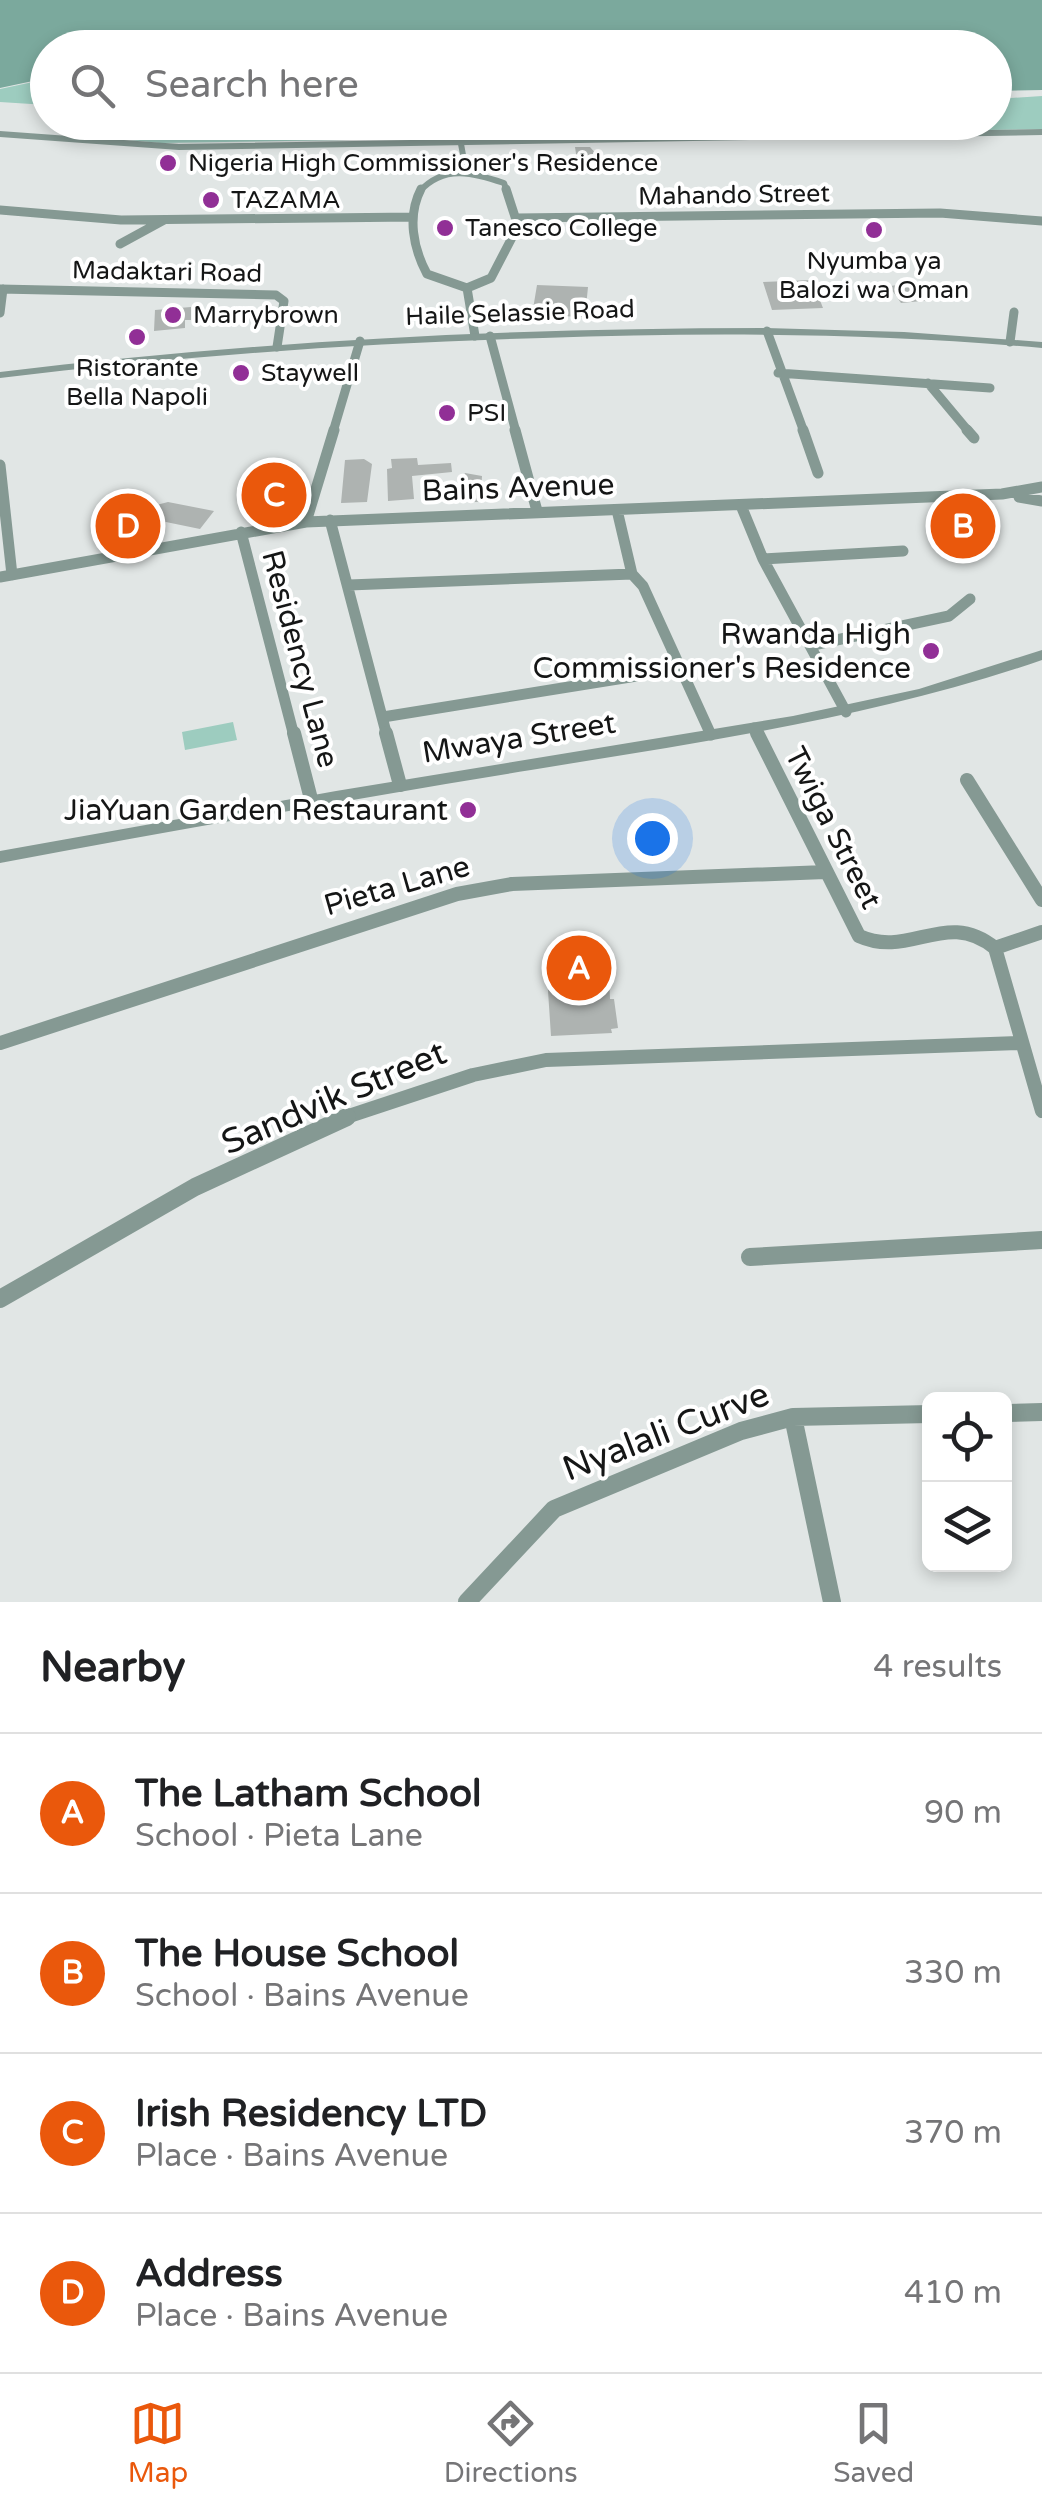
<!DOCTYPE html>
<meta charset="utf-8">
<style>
body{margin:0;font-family:"Varela Round",sans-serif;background:#f2f2f2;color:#202124}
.controls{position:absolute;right:30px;bottom:30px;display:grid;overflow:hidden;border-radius:15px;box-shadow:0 5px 15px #0003}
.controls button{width:90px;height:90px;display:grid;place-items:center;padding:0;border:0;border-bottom:2px solid #e0e0e0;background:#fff;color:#202124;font:50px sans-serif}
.you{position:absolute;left:652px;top:838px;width:35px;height:35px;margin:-25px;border:8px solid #fff;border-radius:50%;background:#1a73e8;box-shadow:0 0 0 15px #1a73e833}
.badge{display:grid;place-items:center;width:65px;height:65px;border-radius:50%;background:#ea580c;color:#fff;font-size:32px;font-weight:700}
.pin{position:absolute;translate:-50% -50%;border:5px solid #fff;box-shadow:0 2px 10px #0006}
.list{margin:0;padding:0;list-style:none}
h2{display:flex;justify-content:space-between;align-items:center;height:130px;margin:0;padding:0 40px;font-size:42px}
h2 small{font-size:32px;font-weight:400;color:#757577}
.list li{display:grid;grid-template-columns:65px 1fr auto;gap:30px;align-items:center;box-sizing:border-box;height:160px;padding:0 40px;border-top:2px solid #e0e0e0}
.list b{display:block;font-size:38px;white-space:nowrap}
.list p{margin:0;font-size:32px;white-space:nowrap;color:#757577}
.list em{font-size:32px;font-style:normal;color:#757577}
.icon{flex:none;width:55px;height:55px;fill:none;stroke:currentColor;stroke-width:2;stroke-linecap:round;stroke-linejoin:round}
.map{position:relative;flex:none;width:1042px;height:1602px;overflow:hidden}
.search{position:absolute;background:#fff;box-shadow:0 5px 15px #0003;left:30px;right:30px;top:30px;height:110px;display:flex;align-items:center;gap:25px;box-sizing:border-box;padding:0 35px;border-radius:55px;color:#757577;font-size:38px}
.sheet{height:770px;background:#fff}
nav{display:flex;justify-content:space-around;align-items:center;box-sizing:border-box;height:140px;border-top:2px solid #e0e0e0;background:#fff;font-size:28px;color:#757577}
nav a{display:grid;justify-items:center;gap:5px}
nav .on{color:#ea580c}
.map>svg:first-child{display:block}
</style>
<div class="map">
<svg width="1042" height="1602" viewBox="0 0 1042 1602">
<rect width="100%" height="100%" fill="#e1e6e5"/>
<path fill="#9dccbf" d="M 47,79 L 47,105 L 0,102 L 0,89 Z
M 1042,96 L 1042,129 L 160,143 L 69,134 L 78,122 L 994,122 L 995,99 Z
M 233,722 L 237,740 L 185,750 L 182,732 Z"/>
<path fill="#7ba99d" d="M 0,0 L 1042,0 L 1042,90 L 995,91 L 994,48 L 48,48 L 47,78 L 0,88 Z"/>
<path fill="#aeb3b1" d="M 575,147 L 590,147 L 607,166 L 596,173 L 578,167 Z
M 812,280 L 823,308 L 772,310 L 763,282 Z
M 920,283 L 932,300 L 901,303 L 889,286 Z
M 537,285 L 588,287 L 585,317 L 532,315 Z
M 191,307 L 191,320 L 185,320 L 185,328 L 154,331 L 155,310 Z
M 417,458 L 418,465 L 451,463 L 452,472 L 412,476 L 414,499 L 388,501 L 387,469 L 392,468 L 391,459 Z
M 345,460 L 364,459 L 372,464 L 367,502 L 341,503 Z
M 465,473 L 482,476 L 480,502 L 460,502 L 456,492 Z
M 295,474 L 291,515 L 253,517 L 259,475 Z
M 168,502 L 214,511 L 200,529 L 166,522 L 131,532 L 124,544 L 95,541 L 107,518 Z
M 592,947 L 592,950 L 608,950 L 610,999 L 614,999 L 618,1028 L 611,1029 L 612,1033 L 551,1036 L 546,961 L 562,960 L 561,948 Z"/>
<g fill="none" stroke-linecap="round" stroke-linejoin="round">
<path stroke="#859993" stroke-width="6" d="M 461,144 L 466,171
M 419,192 C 444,164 473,173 504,183 L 507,192"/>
<path stroke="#859993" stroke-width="9" d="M 421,189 C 407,216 413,248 427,274 L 467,288 L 491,278 L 518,226 L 506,189
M 0,210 L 121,220 L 413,217
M 517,218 L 940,213 L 1042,221
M 120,244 L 164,220
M 467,288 L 475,336
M 0,289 L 276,295 L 284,301 L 277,347
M 0,313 L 3,289
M 767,331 L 804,432
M 490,336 L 516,432
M 1010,342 L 1014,312
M 778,373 L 990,388
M 928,383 L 969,432
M 333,432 L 360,341"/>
<path stroke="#859993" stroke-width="11" d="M 515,430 L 537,511
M 803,430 L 818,473
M 967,430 L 974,438
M 0,465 L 12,575
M 1019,497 L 1042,501
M 742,508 L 763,559 L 846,712
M 617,510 L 632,574 L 643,586 L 711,735
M 330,520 L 387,736
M 306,522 L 334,430
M 241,532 L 294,736
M 763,559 L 903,551
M 0,577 L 306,522 L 1002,494 L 1042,487
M 349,585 L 632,574
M 813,645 L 949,616 L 970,599
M 383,717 L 680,669
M 754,728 L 758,736"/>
<path stroke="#859993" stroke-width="14" d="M 294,733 L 311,799
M 386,733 L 400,785
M 757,733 L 859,936 C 910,959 946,908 995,948 L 1042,1111
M 967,780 L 1042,900
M 995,948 L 1042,932
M 0,1043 L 457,894 L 512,884 L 825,872
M 340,1119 L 473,1075 L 546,1060 L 1021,1043"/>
<path stroke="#859993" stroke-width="18" d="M 750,1257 L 1042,1240
M 0,1299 L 195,1187 L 347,1117
M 1004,1413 L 1042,1412
M 793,1417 L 832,1602
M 467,1602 L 554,1509 L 741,1431 L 793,1417 L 930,1414"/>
<path fill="#859993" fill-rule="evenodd" d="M 1042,129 L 1042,135 L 179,150 L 0,137 L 0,131 L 179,144 Z
M 766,328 L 904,332 L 1042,342 L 1042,348 C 876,333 710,332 543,338 C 361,343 180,356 0,378 L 0,372 C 255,341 510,328 766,328 Z
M 1042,650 L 1042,660 C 873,718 706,741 531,770 C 353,799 177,830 0,863 L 0,851 L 336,791 L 793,716 L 919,689 Z"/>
</g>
<g fill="#912f96" stroke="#fff" stroke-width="4">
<circle cx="168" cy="163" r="10"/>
<circle cx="211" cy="200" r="10"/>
<circle cx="445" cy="228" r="10"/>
<circle cx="874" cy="230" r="10"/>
<circle cx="173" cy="315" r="10"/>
<circle cx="137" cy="337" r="10"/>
<circle cx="241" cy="373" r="10"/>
<circle cx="447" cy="413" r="10"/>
<circle cx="931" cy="651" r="10"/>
<circle cx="468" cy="810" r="10"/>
</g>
<g text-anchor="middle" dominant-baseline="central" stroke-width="8" stroke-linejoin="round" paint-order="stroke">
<g font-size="25" fill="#151616" stroke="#fff" text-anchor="start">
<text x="188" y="163">Nigeria High Commissioner's Residence</text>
<text x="231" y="200">TAZAMA</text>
<text x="465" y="228">Tanesco College</text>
<text x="874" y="261" text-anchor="middle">Nyumba ya<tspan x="874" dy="29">Balozi wa Oman</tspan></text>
<text x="193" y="315">Marrybrown</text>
<text x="137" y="368" text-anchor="middle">Ristorante<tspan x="137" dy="29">Bella Napoli</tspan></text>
<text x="261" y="373">Staywell</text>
<text x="467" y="413">PSI</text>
</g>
<g font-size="25" fill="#151616" stroke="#fff">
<text transform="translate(734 195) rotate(-1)">Mahando Street</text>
<text transform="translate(167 272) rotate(1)">Madaktari Road</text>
<text transform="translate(520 313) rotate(-2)">Haile Selassie Road</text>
</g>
<g font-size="30" fill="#151616" stroke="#fff">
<text transform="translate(518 488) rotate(-2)">Bains Avenue</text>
<text transform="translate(300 659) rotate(75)">Residency Lane</text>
<text transform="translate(519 738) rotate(-9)">Mwaya Street</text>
<text transform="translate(833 828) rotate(63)">Twiga Street</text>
<text transform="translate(397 886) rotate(-16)">Pieta Lane</text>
</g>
<g font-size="30" fill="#151616" stroke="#fff" text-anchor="end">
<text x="911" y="634">Rwanda High<tspan x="911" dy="34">Commissioner's Residence</tspan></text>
<text x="448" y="810">JiaYuan Garden Restaurant</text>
</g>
<g font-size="35" fill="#151616" stroke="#fff">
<text transform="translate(334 1098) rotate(-23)">Sandvik Street</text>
<text transform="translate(666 1432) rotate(-21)">Nyalali Curve</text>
</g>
</g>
</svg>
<div class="controls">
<button><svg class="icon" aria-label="locate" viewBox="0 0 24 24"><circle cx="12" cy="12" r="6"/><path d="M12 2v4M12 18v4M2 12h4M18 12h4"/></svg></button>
<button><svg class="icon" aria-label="layers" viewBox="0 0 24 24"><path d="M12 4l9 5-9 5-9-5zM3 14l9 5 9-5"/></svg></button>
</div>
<div class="you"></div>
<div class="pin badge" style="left:579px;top:968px">A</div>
<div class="pin badge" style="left:963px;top:526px">B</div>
<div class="pin badge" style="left:274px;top:495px">C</div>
<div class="pin badge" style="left:128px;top:526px">D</div>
<div class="search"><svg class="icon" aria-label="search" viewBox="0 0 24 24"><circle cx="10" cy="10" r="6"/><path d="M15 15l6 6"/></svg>Search here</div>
</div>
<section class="sheet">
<h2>Nearby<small>4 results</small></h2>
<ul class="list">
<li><span class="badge">A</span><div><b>The Latham School</b><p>School · Pieta Lane</p></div><em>90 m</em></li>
<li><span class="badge">B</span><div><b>The House School</b><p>School · Bains Avenue</p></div><em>330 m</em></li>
<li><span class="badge">C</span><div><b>Irish Residency LTD</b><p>Place · Bains Avenue</p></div><em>370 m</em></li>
<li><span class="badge">D</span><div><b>Address</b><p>Place · Bains Avenue</p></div><em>410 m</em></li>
</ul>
</section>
<nav>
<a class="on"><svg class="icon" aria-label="map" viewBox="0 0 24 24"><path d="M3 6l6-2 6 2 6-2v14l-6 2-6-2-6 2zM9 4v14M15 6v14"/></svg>Map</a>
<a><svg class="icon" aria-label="directions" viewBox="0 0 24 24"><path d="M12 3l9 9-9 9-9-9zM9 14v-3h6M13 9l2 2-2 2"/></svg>Directions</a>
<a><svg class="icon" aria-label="saved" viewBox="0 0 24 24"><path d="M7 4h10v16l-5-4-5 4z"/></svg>Saved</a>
</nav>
